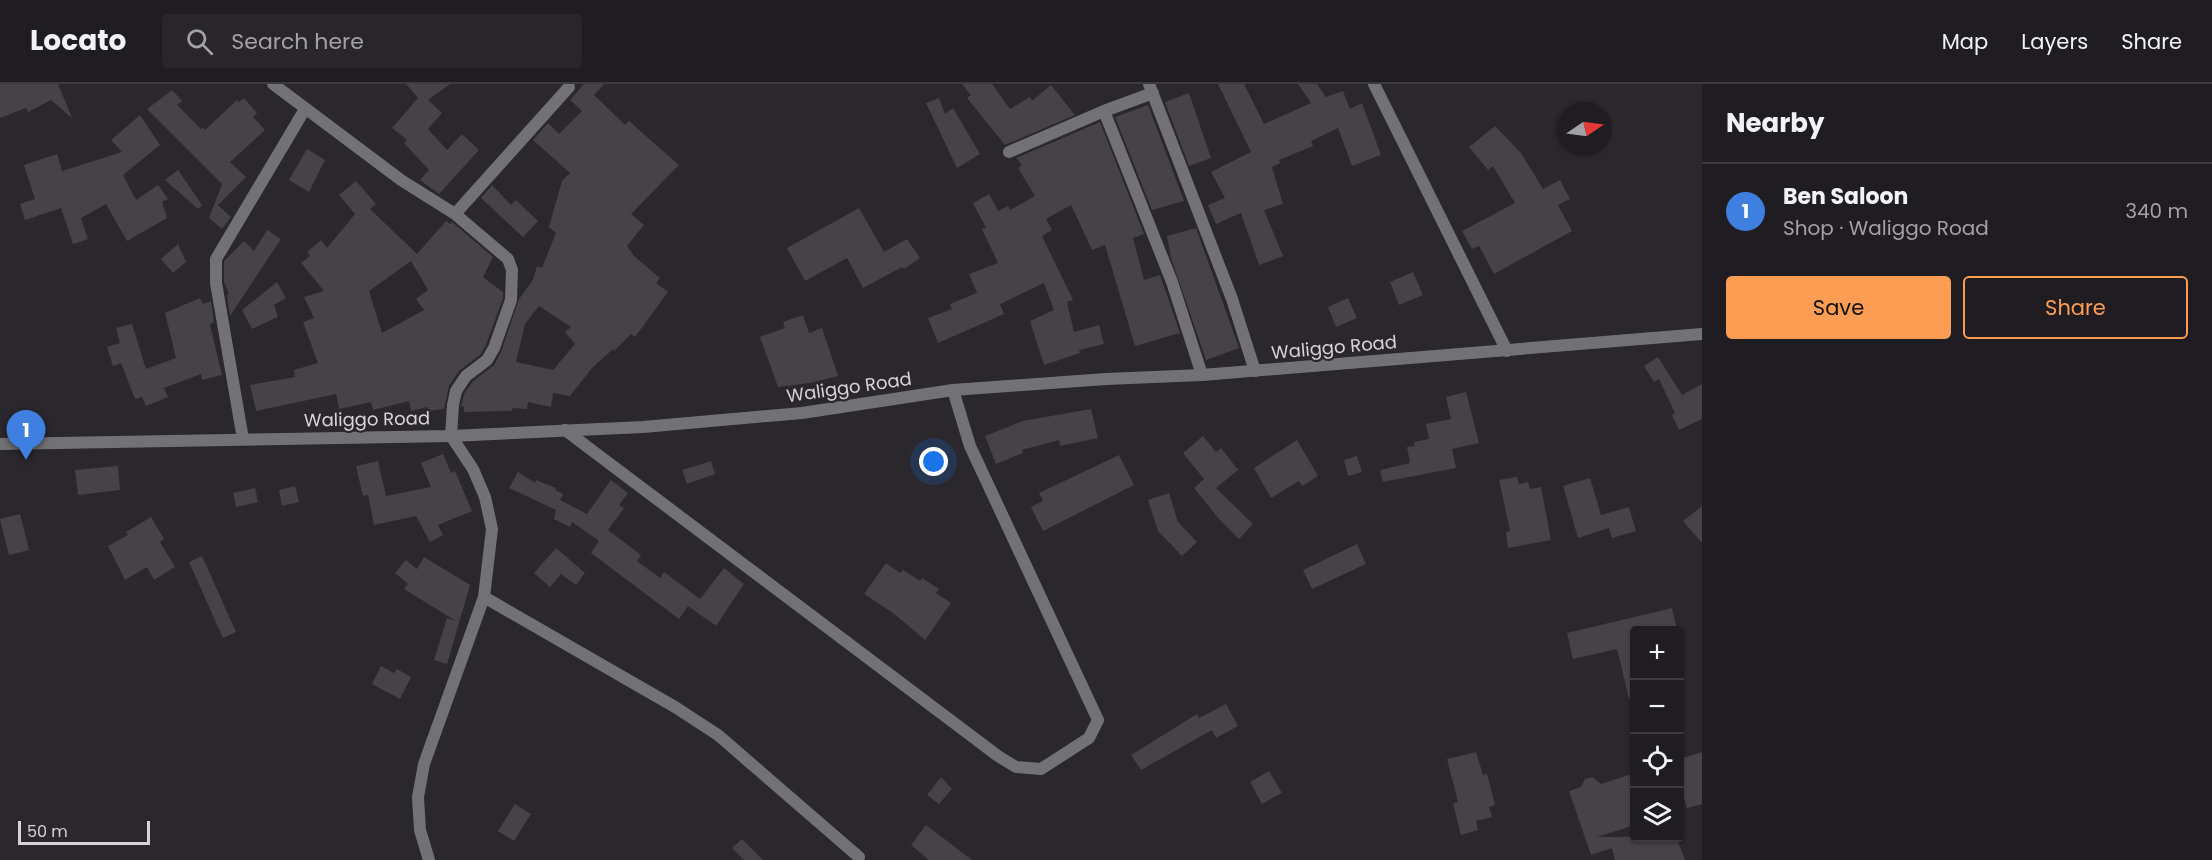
<!DOCTYPE html>
<meta charset="utf-8">
<style>
body{margin:0;font-family:Poppins,sans-serif;background:#28262a;color:#f1f3f6}
.controls{position:absolute;right:18px;bottom:18px;display:grid;overflow:hidden;border-radius:6px;box-shadow:0 2px 4px #0004}
.controls button{width:54px;height:54px;display:grid;place-items:center;padding:0;border:0;border-bottom:2px solid #3d3b40;background:#201d22;color:#f1f3f6;font:30px sans-serif}
.compass{position:absolute;left:1558px;top:18px;width:54px;height:54px;border-radius:50%;background:#201d22;box-shadow:0 2px 4px #0004;rotate:77deg}
.scale{position:absolute;left:18px;bottom:15px;width:132px;box-sizing:border-box;padding-left:6px;border:3px solid #d5d4d8;border-top:0;font-size:16px;line-height:21px;white-space:nowrap;color:#d5d4d8;-webkit-text-stroke:4px #2a272d;paint-order:stroke}
.you{position:absolute;left:934px;top:378px;width:21px;height:21px;margin:-15px;border:4px solid #fff;border-radius:50%;background:#1a73e8;box-shadow:0 0 0 9px #1a73e833}
.badge{display:grid;place-items:center;width:39px;height:39px;border-radius:50%;background:#fc9d53;color:#fff;font-size:20px;font-weight:700}
.pin{position:absolute;translate:-50% -50px;filter:drop-shadow(0 2px 3px #0008)}
.pin::after{content:'';position:absolute;top:32px;width:21px;height:18px;background:inherit;clip-path:polygon(0 0,100% 0,50% 100%)}
.list{margin:0;padding:0;list-style:none}
h2{display:flex;justify-content:space-between;align-items:center;height:78px;margin:0;padding:0 24px;font-size:26px}
h2 small{font-size:20px;font-weight:400;color:#a2a2a5}
.list li{display:grid;grid-template-columns:39px 1fr auto;gap:18px;align-items:center;box-sizing:border-box;height:96px;padding:0 24px;border-top:2px solid #3d3b40}
.list b{display:block;font-size:22px;white-space:nowrap}
.list p{margin:0;font-size:20px;white-space:nowrap;color:#a2a2a5}
.list em{font-size:20px;font-style:normal;color:#a2a2a5}
.actions{display:flex;gap:12px;padding:18px 24px}
.actions a{flex:1;padding:14px 0;border:2px solid #fc9d53;border-radius:6px;text-align:center;font-size:21px;color:#fc9d53}
.actions .main{background:#fc9d53;color:#111}
.icon{flex:none;width:33px;height:33px;fill:none;stroke:currentColor;stroke-width:2;stroke-linecap:round;stroke-linejoin:round}
.map{position:relative;flex:none;width:1702px;height:776px;overflow:hidden}
header{display:flex;align-items:center;gap:36px;box-sizing:border-box;height:84px;padding:0 30px;background:#201d22;border-bottom:2px solid #3d3b40}
header strong{font-size:28px}
nav{display:flex;gap:33px;margin-inline-start:auto;font-size:21px}
.search{width:420px;height:54px;background:#28262a;display:flex;align-items:center;gap:15px;box-sizing:border-box;padding:0 21px;border-radius:6px;color:#a2a2a5;font-size:22px}
main{display:flex}
aside{flex:1;background:#201d22}
.map>svg:first-child{display:block}
</style>
<header>
<strong>Locato</strong>
<div class="search"><svg class="icon" aria-label="search" viewBox="0 0 24 24"><circle cx="10" cy="10" r="6"/><path d="M15 15l6 6"/></svg>Search here</div>
<nav><a>Map</a><a>Layers</a><a>Share</a></nav>
</header>
<main>
<div class="map">
<svg width="1702" height="776" viewBox="0 0 1702 776">
<rect width="100%" height="100%" fill="#2a272d"/>
<path fill="#474247" fill-rule="evenodd" d="M 0,0 L 58,0 L 72,34 L 51,16 L 28,28 L 26,24 L 0,34 Z
M 406,0 L 450,0 L 428,16 L 442,29 L 428,45 L 447,66 L 462,50 L 479,66 L 439,110 L 420,96 L 429,86 L 404,59 L 407,56 L 392,44 L 418,14 Z
M 584,0 L 604,0 L 594,11 L 625,41 L 629,37 L 679,81 L 631,130 L 644,141 L 627,162 L 634,172 L 660,194 L 656,199 L 668,208 L 635,253 L 631,250 L 614,267 L 613,265 L 592,284 L 570,312 L 553,309 L 551,323 L 528,318 L 527,325 L 512,324 L 512,327 L 464,328 L 464,322 L 461,323 L 464,310 L 472,298 L 494,281 L 501,268 L 519,215 L 533,196 L 537,182 L 542,184 L 556,149 L 549,143 L 562,97 L 570,89 L 533,56 L 548,39 L 559,50 L 582,27 L 570,16 ZM 539,222 L 571,243 L 565,248 L 575,260 L 553,286 L 516,278 L 525,240 Z
M 962,0 L 992,0 L 1010,25 L 1030,13 L 1032,17 L 1051,1 L 1075,31 L 1005,61 L 967,14 L 971,11 Z
M 1218,0 L 1244,0 L 1264,40 L 1311,19 L 1298,0 L 1317,0 L 1326,13 L 1343,7 L 1350,25 L 1362,19 L 1381,71 L 1352,82 L 1338,44 L 1311,57 L 1313,62 L 1279,76 L 1280,79 L 1272,83 L 1283,120 L 1264,126 L 1283,172 L 1259,181 L 1241,129 L 1216,140 L 1208,121 L 1225,114 L 1211,88 L 1251,68 Z
M 172,6 L 182,17 L 177,21 L 201,45 L 203,43 L 205,46 L 237,16 L 239,18 L 244,14 L 257,29 L 253,33 L 265,46 L 230,78 L 246,93 L 218,121 L 231,133 L 222,145 L 209,134 L 222,100 L 147,25 Z
M 1189,9 L 1211,74 L 1189,82 L 1165,18 Z
M 939,14 L 945,30 L 953,24 L 980,70 L 957,84 L 926,19 Z
M 1148,21 L 1184,117 L 1152,126 L 1115,33 Z
M 140,31 L 160,61 L 123,91 L 136,116 L 158,101 L 168,115 L 162,118 L 167,134 L 127,157 L 106,120 L 81,134 L 88,155 L 73,160 L 61,124 L 25,136 L 20,120 L 35,115 L 24,81 L 57,70 L 62,87 L 122,68 L 111,56 Z
M 1100,38 L 1144,150 L 1133,154 L 1144,196 L 1160,191 L 1180,249 L 1135,262 L 1105,161 L 1092,166 L 1071,121 L 1046,135 L 1052,146 L 1042,152 L 1073,216 L 1067,218 L 1074,248 L 1099,241 L 1104,260 L 1079,266 L 1080,269 L 1044,281 L 1030,237 L 1054,226 L 1044,199 L 1000,220 L 1004,230 L 938,259 L 928,234 L 952,225 L 950,220 L 977,209 L 969,190 L 998,179 L 982,145 L 986,144 L 973,119 L 989,110 L 998,127 L 1008,122 L 1010,126 L 1035,112 L 1018,84 L 1022,81 L 1016,74 Z
M 1495,42 L 1521,69 L 1543,105 L 1560,96 L 1570,115 L 1558,121 L 1572,147 L 1494,190 L 1479,162 L 1472,165 L 1462,147 L 1515,119 L 1493,82 L 1488,86 L 1469,63 Z
M 307,65 L 325,76 L 309,108 L 289,96 Z
M 178,86 L 202,121 L 198,125 L 165,96 Z
M 356,97 L 376,120 L 370,125 L 417,170 L 446,137 L 450,140 L 452,138 L 493,173 L 483,193 L 503,208 L 503,214 L 486,261 L 481,270 L 459,287 L 449,302 L 444,325 L 428,327 L 428,323 L 411,327 L 409,317 L 373,326 L 371,318 L 339,325 L 336,310 L 256,327 L 250,301 L 295,293 L 294,286 L 318,279 L 303,238 L 314,234 L 304,213 L 324,207 L 301,179 L 310,172 L 307,168 L 321,156 L 327,164 L 355,130 L 339,111 ZM 411,177 L 428,206 L 416,215 L 424,226 L 382,249 L 369,207 Z
M 492,101 L 511,121 L 516,116 L 538,137 L 523,153 L 481,114 Z
M 859,124 L 884,168 L 907,155 L 920,174 L 904,185 L 902,183 L 863,204 L 847,174 L 805,197 L 787,164 Z
M 1196,144 L 1239,264 L 1206,276 L 1171,174 L 1167,152 Z
M 267,146 L 281,155 L 230,232 L 227,211 L 229,210 L 224,198 L 224,177 L 244,157 L 254,167 Z
M 178,160 L 186,178 L 173,189 L 161,175 Z
M 1413,188 L 1423,211 L 1399,221 L 1390,198 Z
M 277,198 L 286,214 L 274,221 L 278,233 L 252,245 L 242,226 Z
M 200,214 L 203,220 L 211,217 L 214,238 L 210,241 L 222,291 L 202,296 L 201,290 L 164,304 L 168,313 L 146,322 L 142,313 L 135,315 L 121,279 L 113,282 L 107,263 L 120,259 L 116,244 L 132,240 L 146,285 L 176,274 L 165,229 Z
M 1348,214 L 1357,234 L 1336,243 L 1328,223 Z
M 803,231 L 809,249 L 822,244 L 838,292 L 810,299 L 778,303 L 760,253 L 785,244 L 783,238 Z
M 1658,273 L 1682,311 L 1702,300 L 1702,335 L 1679,346 L 1672,331 L 1675,329 L 1659,295 L 1654,298 L 1644,282 Z
M 1466,308 L 1479,359 L 1452,365 L 1456,384 L 1383,398 L 1380,386 L 1410,379 L 1407,363 L 1415,362 L 1414,358 L 1429,355 L 1426,340 L 1451,335 L 1446,313 Z
M 1091,325 L 1098,354 L 1060,362 L 1059,356 L 1022,366 L 1023,369 L 996,380 L 985,352 L 1023,337 Z
M 1203,352 L 1216,368 L 1221,364 L 1238,386 L 1216,404 L 1253,440 L 1239,455 L 1219,435 L 1194,404 L 1204,395 L 1183,369 Z
M 1297,356 L 1318,392 L 1302,402 L 1299,397 L 1271,414 L 1254,384 Z
M 443,370 L 451,389 L 455,387 L 472,427 L 438,441 L 443,451 L 430,458 L 416,432 L 374,441 L 368,411 L 363,412 L 356,382 L 378,377 L 386,412 L 431,403 L 421,379 Z
M 1119,371 L 1134,401 L 1043,447 L 1031,423 L 1043,417 L 1039,409 Z
M 1357,372 L 1362,388 L 1348,392 L 1344,376 Z
M 711,377 L 715,390 L 687,400 L 682,386 Z
M 118,382 L 120,406 L 78,411 L 75,386 Z
M 518,388 L 535,399 L 536,396 L 556,404 L 555,406 L 563,410 L 560,416 L 587,430 L 611,396 L 628,409 L 619,421 L 624,424 L 608,446 L 641,471 L 637,477 L 660,494 L 664,488 L 700,515 L 724,484 L 744,500 L 716,542 L 688,522 L 679,535 L 591,469 L 599,457 L 572,438 L 570,443 L 554,435 L 556,426 L 509,404 Z
M 1517,393 L 1519,400 L 1528,398 L 1530,405 L 1541,403 L 1551,456 L 1508,464 L 1506,448 L 1510,447 L 1499,396 Z
M 1590,394 L 1601,431 L 1629,423 L 1636,447 L 1612,454 L 1609,444 L 1578,454 L 1563,402 Z
M 295,402 L 299,418 L 282,422 L 279,406 Z
M 255,404 L 258,418 L 236,423 L 233,409 Z
M 1169,409 L 1178,438 L 1197,458 L 1182,472 L 1158,447 L 1148,416 Z
M 1702,422 L 1702,459 L 1683,437 Z
M 20,430 L 29,466 L 9,471 L 0,435 Z
M 151,433 L 164,455 L 160,458 L 175,483 L 154,496 L 147,483 L 125,496 L 108,462 L 128,451 L 126,448 Z
M 1357,460 L 1366,480 L 1312,505 L 1303,486 Z
M 556,464 L 585,489 L 576,501 L 561,490 L 550,503 L 534,489 Z
M 202,472 L 236,548 L 223,554 L 189,478 Z
M 424,473 L 470,501 L 447,580 L 434,576 L 447,534 L 456,537 L 404,505 L 408,500 L 395,489 L 406,476 L 417,485 Z
M 886,479 L 900,489 L 903,486 L 920,497 L 922,494 L 939,505 L 936,509 L 951,519 L 925,556 L 893,529 L 864,510 Z
M 1672,524 L 1677,546 L 1635,546 L 1635,615 L 1629,615 L 1617,565 L 1573,575 L 1567,549 Z
M 381,582 L 394,589 L 397,585 L 411,593 L 400,615 L 372,600 Z
M 1226,620 L 1238,642 L 1216,654 L 1212,646 L 1141,686 L 1131,671 L 1197,630 L 1199,634 Z
M 1476,668 L 1483,691 L 1487,690 L 1495,721 L 1489,723 L 1492,733 L 1476,737 L 1478,746 L 1461,751 L 1453,719 L 1458,718 L 1447,675 Z
M 1702,668 L 1702,720 L 1687,724 L 1680,701 L 1680,675 Z
M 1269,687 L 1282,709 L 1262,720 L 1250,698 Z
M 1635,689 L 1635,741 L 1597,753 L 1676,753 L 1685,776 L 1615,776 L 1612,764 L 1591,771 L 1569,707 L 1581,703 L 1585,695 L 1593,693 L 1601,700 Z
M 941,693 L 952,705 L 939,720 L 927,711 Z
M 515,720 L 531,730 L 514,757 L 498,747 Z
M 926,741 L 972,776 L 929,776 L 911,761 Z
M 742,755 L 763,776 L 744,776 L 732,764 Z"/>
<g fill="none" stroke-linecap="round" stroke-linejoin="round">
<path stroke="#727275" stroke-width="12" d="M 273,0 L 401,96 L 455,130 L 508,175 L 512,186 L 511,216 L 494,264 L 487,276 L 466,292 L 456,307 L 453,321 L 451,352 L 473,385 L 485,413 L 492,445 L 484,513 L 424,680 L 418,713 L 420,746 L 429,776
M 1149,0 L 1232,215 L 1255,287
M 1374,0 L 1507,267
M 1104,27 L 1172,198 L 1202,291
M 1009,68 L 1104,27 L 1153,9
M 455,130 L 569,3
M 565,346 L 998,672 L 1016,683 L 1041,685 L 1089,654 L 1098,636 L 970,362 L 953,306
M 243,355 L 216,199 L 216,175 L 305,25
M 484,513 L 675,623 L 718,651 L 859,773"/>
<path stroke="#727275" stroke-width="12" d="M 0,360 L 451,352 L 643,343 L 802,329 L 953,306 L 1106,295 L 1202,291 L 1702,250"/>
</g>
<g text-anchor="middle" dominant-baseline="central" stroke-width="4.5" stroke-linejoin="round" paint-order="stroke">
<g font-size="18" fill="#d5d4d8" stroke="#2a272d">
<text transform="translate(1334 263) rotate(-5)">Waliggo Road</text>
<text transform="translate(849 303) rotate(-8)">Waliggo Road</text>
<text transform="translate(367 335) rotate(-1)">Waliggo Road</text>
</g>
</g>
</svg>
<div class="controls">
<button>+</button>
<button>−</button>
<button><svg class="icon" aria-label="locate" viewBox="0 0 24 24"><circle cx="12" cy="12" r="6"/><path d="M12 2v4M12 18v4M2 12h4M18 12h4"/></svg></button>
<button><svg class="icon" aria-label="layers" viewBox="0 0 24 24"><path d="M12 4l9 5-9 5-9-5zM3 14l9 5 9-5"/></svg></button>
</div>
<svg class="compass" viewBox="-18 -18 36 36"><path d="M0-13l5 13h-10z" fill="#e53935"/><path d="M0 13l5-13h-10z" fill="#a2a2a5"/></svg>
<div class="scale">50 m</div>
<div class="you"></div>
<div class="pin badge" style="left:26px;top:376px;background:#3f7fe0">1</div>
</div>
<aside>
<h2>Nearby<small></small></h2>
<ul class="list">
<li><span class="badge" style="background:#3f7fe0">1</span><div><b>Ben Saloon</b><p>Shop · Waliggo Road</p></div><em>340 m</em></li>
</ul>
<div class="actions"><a class="main">Save</a><a>Share</a></div>
</aside>
</main>
